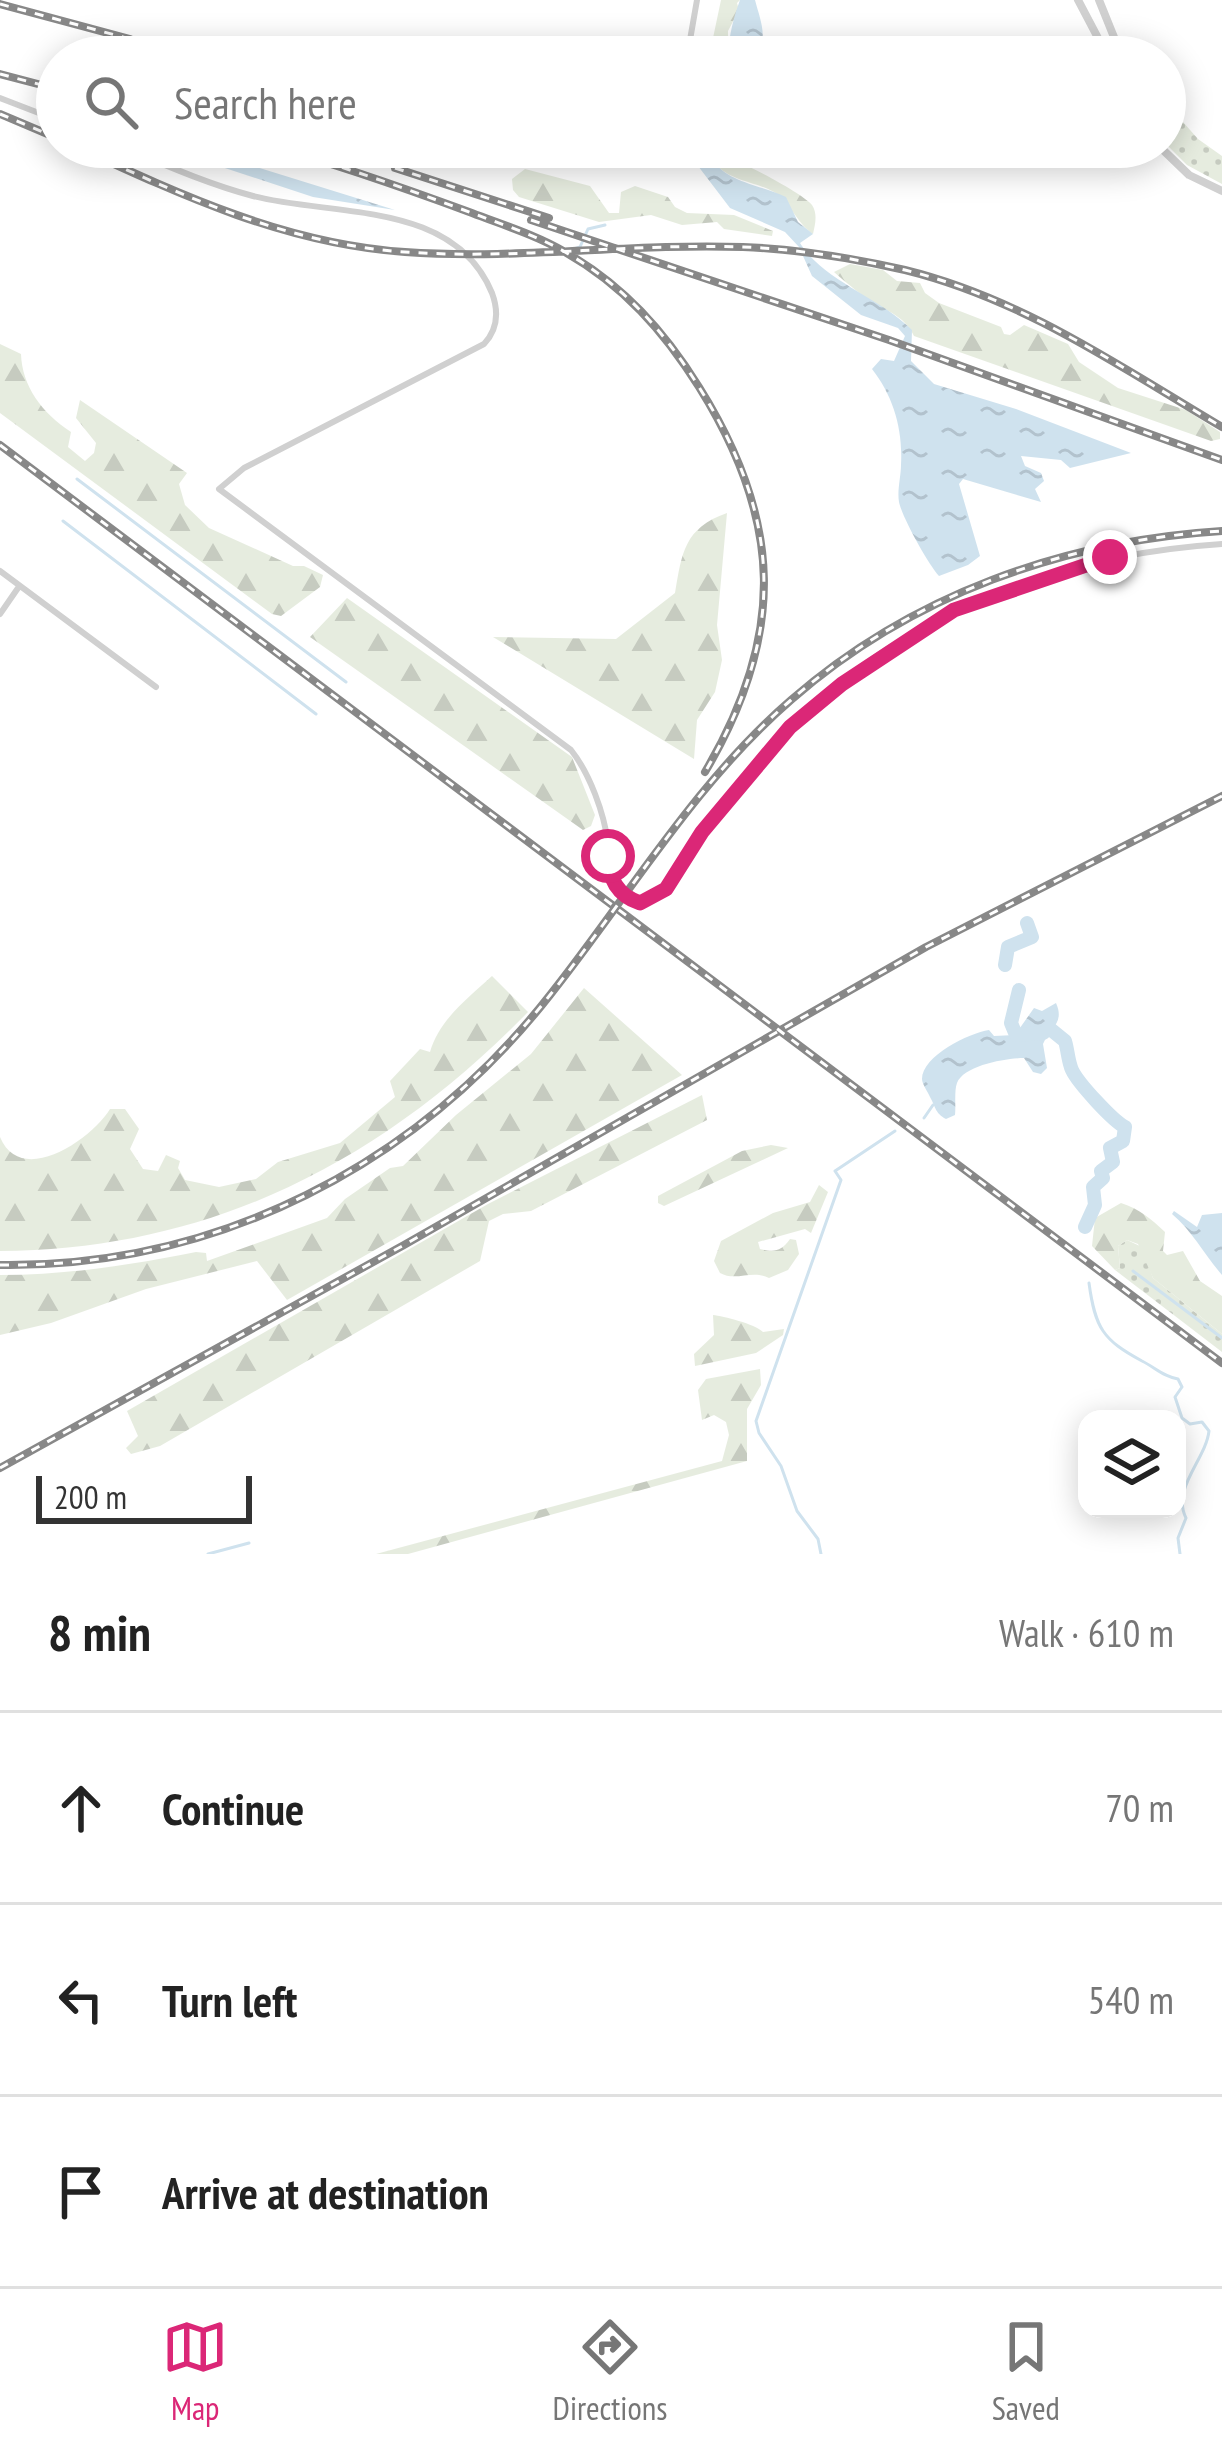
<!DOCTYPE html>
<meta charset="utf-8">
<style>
body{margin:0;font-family:"PT Sans Narrow",sans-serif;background:#f2f2f2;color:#222}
.controls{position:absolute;right:36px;bottom:36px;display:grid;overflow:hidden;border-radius:24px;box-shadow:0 6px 30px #0003}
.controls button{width:108px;height:108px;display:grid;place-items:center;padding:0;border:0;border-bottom:3px solid #e0e0e0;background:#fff;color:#222;font:60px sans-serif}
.scale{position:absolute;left:36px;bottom:30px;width:216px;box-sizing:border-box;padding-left:12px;border:6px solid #333;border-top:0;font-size:33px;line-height:42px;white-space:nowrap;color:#333;-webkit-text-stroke:9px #fff;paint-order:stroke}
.stop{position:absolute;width:36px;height:36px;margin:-27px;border:9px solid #db2777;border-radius:50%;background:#fff}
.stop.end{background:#db2777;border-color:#fff;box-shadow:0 3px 12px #0008}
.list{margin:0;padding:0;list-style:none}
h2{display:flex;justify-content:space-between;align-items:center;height:156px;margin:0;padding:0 48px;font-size:51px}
h2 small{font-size:39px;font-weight:400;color:#767676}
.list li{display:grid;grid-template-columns:78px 1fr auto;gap:36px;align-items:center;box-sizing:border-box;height:192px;padding:0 48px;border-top:3px solid #e0e0e0}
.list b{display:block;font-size:45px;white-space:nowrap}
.list em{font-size:39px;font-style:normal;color:#767676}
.icon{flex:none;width:66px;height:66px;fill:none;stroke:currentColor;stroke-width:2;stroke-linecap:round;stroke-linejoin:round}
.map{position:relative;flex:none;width:1222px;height:1554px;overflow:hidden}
.search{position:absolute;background:#fff;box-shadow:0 6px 30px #0003;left:36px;right:36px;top:36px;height:132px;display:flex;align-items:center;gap:30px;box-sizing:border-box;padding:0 42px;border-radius:66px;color:#767676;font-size:45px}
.sheet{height:732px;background:#fff}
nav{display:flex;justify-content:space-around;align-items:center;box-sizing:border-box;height:168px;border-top:3px solid #e0e0e0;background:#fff;font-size:33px;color:#767676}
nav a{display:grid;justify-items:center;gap:6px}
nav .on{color:#db2777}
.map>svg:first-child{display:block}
</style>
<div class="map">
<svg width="1222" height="1554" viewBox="0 0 1222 1554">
<defs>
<pattern id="grass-dots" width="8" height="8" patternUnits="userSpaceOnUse" patternTransform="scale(3)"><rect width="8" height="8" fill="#e6ecdf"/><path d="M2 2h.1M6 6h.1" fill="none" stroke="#c6cbc0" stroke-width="1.8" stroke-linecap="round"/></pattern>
<pattern id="forest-firs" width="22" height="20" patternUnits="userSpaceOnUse" patternTransform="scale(3)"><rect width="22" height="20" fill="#e6ecdf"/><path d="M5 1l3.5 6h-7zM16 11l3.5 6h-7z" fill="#c6cbc0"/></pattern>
<pattern id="water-ripples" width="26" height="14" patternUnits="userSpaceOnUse" patternTransform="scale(3)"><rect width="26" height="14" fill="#cfe2ee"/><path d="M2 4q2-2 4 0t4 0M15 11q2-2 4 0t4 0" fill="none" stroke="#b2c2cd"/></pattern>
</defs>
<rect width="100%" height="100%" fill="#fff"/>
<path fill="url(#grass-dots)" d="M 1183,122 L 1198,139 L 1222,156 L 1222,184 L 1187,165 L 1165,143 L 1165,131 Z
M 1127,1240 L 1142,1247 L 1153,1278 L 1222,1334 L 1222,1352 L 1115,1270 L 1120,1268 L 1118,1246 Z"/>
<path fill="url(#forest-firs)" d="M 721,0 L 740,0 L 737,3 L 739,10 L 728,31 L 728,57 L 709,57 Z
M 714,147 L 722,147 L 724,157 C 740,160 802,193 812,205 C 818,214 815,225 813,234 C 797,224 788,198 772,191 C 751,180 726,181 712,159 Z
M 525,169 L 590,186 L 609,213 L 619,213 L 621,192 L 635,186 L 668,197 L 675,207 L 687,213 L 734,215 L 773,231 L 772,236 L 724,229 L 717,222 L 682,225 L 651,215 L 599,222 L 519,197 L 513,190 L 512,179 Z
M 850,264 L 883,270 L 897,281 L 920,283 L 925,293 L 939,303 L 1001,327 L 1004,334 L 1010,335 L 1024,325 L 1068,344 L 1079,362 L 1118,388 L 1186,410 L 1220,432 L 1220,439 L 1211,441 L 914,336 C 905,318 892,313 875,304 C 865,298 844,281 834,272 Z
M 0,344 L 21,354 C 22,386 42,413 71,432 L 68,447 L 85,461 L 94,453 L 96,443 L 76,418 L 80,400 L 187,473 L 179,484 L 185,505 L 209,528 L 293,566 L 304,566 L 323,575 L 320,587 L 281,616 L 272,614 L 0,413 Z
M 727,513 L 717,625 L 722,660 L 715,692 L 697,720 L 694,759 L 493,637 L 616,639 L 675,593 C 682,553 684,528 727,513 Z
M 347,598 L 572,757 L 595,815 L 591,826 L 583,830 L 310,637 Z
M 492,976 L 528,1012 C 383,1161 211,1250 0,1251 L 0,1137 C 21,1188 92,1139 110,1109 L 125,1109 L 139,1129 L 130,1149 L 143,1169 L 158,1171 L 166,1155 L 180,1161 L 178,1168 L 185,1180 L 219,1187 L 256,1179 L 278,1162 L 340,1143 L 395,1097 L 390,1081 L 420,1049 L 430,1052 C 439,1020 468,998 492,976 Z
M 584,988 L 682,1075 L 287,1300 L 257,1261 L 146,1289 L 51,1323 L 0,1335 L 0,1275 C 67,1275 130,1265 196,1252 L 206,1253 L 207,1261 L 327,1218 L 345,1199 L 390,1168 L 403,1166 L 456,1115 L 531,1054 Z
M 702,1095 L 707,1120 L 531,1211 L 503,1214 L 489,1221 L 480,1261 L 160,1446 L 131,1454 L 126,1448 L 138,1436 L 127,1411 L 488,1204 Z
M 771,1145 L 788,1148 L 664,1206 L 658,1203 L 658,1196 L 742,1151 Z
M 819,1185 L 828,1192 L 811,1233 L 805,1229 L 758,1242 L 760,1249 C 774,1252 781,1252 790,1239 L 796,1240 L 799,1254 L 788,1270 L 769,1278 C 752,1269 736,1282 720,1273 L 714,1261 L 721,1241 L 773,1213 L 810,1202 Z
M 1121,1203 C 1140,1209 1151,1219 1165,1232 L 1163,1251 L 1167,1255 L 1183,1251 L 1200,1281 L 1222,1296 L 1222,1334 L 1153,1278 L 1138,1244 L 1127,1240 L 1118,1246 L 1120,1268 L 1115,1270 L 1092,1246 L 1095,1218 Z
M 713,1315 C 723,1316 755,1324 763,1332 L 784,1329 L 783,1335 L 756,1353 L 695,1366 L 694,1354 L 714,1335 Z
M 760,1369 L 761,1385 L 747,1409 L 747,1461 L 408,1554 L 376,1554 L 722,1461 L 729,1435 L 726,1422 L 714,1415 L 702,1420 L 698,1390 L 706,1379 Z"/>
<path fill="url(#water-ripples)" d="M 740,0 L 755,0 C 760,20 771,42 752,57 L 728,55 C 729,35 734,16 740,0 Z
M 161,147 L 202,150 L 395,210 L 313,197 Z
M 695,147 L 714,147 L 712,159 C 727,183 762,185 786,197 L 798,222 L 813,234 L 800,243 C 825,282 878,296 912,330 L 911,361 L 934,384 L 1016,409 L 1131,453 L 1070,468 L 1061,460 L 1021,456 L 1025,466 L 1041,473 L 1044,481 L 1035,489 L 1041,502 L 963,479 L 959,484 L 980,556 L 968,565 L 939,576 C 928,564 902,517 899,502 C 897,491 901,476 901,465 C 903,428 893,396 872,369 L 881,359 L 894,361 L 905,336 L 898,328 L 861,315 L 812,276 L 799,247 L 785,232 L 730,208 L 695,162 Z
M 1056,1003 C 1065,1023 1050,1028 1043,1044 L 1047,1068 L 1041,1074 L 1033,1072 L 1024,1058 C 1007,1058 964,1065 957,1083 C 954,1091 956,1106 955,1115 L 946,1119 C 935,1113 936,1108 930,1097 C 928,1092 922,1084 922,1079 C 922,1056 969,1033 989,1030 L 994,1036 L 1015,1035 L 1034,1008 L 1042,1011 Z
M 1174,1211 L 1197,1227 L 1202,1215 L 1222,1213 L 1222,1275 C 1203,1253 1193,1232 1172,1214 Z"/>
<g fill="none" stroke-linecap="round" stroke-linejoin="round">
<path stroke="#cfe2ee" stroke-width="3" d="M 574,249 L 580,247 L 588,229 L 605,225
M 77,479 L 346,682
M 63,521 L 316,714
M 924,1118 L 933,1105
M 1133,1271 L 1222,1338
M 1089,1283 C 1095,1328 1103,1340 1142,1361 C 1156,1368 1162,1376 1178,1379 L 1182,1387 L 1175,1397 L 1182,1418 L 1190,1424 L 1202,1422 L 1209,1431 C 1206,1459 1171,1489 1186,1518 L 1178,1538 L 1180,1554
M 208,1554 L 249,1543
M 821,1554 L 818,1539 L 797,1511 L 781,1466 L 759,1433 L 756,1421 L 841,1180 L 835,1171 L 895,1131"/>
<path stroke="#cfe2ee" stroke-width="14" d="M 1005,965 L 1008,947 L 1032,937 L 1027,923
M 1019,990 L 1011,1023 L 1016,1035 L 1043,1033 L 1049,1028 L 1065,1041 C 1068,1051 1068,1061 1072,1070 C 1078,1083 1113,1121 1125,1127 L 1123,1141 L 1110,1148 L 1113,1162 L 1101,1171 L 1103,1178 L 1093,1187 L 1095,1205 L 1085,1227"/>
<path stroke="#d0d0d0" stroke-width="6" d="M 687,57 L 697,0
M 0,98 L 57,120
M 122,147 C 165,165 208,184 253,196 C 334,217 454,200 492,293 C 499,312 498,329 484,344 L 244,468 L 219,489 L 571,750 C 590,774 604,813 608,843 C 609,855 607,868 612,880 C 616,890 627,901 639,903 C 662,906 715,816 732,795 C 754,770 774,742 798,719 C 913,609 1066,554 1222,544
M 0,571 L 156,687
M 0,614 L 18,588"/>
<path stroke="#d0d0d0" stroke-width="8" d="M 1078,0 L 1108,57
M 1099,0 L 1122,57
M 1160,147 L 1189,175 L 1222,191"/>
<g stroke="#888" stroke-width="8">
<path id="rail" d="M 0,4 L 130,39
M 0,74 L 57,89
M 0,114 L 57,138
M 77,147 C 183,196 287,244 405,252 C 518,260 630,243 743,247 C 797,249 852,258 905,270 C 1023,299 1119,366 1222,427
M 273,147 C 340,165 407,189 472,213 C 503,225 536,235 565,252 C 623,285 664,331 699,387 C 783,521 786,635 705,772
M 395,168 L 549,218
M 531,220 L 889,340 L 1222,460
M 0,445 L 1222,1363
M 0,1265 C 217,1268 417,1165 550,995 C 628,897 695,783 791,700 C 911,595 1063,541 1222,531
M 0,1468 L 404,1245 L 926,947 L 1222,796"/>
</g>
<use href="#rail" stroke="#fff" stroke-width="3" stroke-dasharray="9" stroke-linecap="butt"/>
</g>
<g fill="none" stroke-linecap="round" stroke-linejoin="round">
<path stroke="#db2777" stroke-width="15" d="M 608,856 C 609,879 617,895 640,903 L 666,889 L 702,832 L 790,727 L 842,684 L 954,610 L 1110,557"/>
</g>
</svg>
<div class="controls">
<button><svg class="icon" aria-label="layers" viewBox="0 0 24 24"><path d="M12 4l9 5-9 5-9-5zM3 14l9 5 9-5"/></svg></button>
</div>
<div class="scale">200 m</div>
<div class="stop" style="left:608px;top:856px"></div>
<div class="stop end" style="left:1110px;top:557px"></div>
<div class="search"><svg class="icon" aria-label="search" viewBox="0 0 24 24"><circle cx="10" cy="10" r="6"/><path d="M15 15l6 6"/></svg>Search here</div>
</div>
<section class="sheet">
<h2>8 min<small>Walk · 610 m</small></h2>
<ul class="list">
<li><svg class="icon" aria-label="ahead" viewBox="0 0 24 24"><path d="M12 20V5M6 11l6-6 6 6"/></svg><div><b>Continue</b></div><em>70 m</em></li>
<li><svg class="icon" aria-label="left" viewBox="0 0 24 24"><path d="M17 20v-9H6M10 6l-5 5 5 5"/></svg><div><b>Turn left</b></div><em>540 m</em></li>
<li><svg class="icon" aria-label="arrive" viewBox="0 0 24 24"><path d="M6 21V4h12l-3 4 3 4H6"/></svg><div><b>Arrive at destination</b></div></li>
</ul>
</section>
<nav>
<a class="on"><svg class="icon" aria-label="map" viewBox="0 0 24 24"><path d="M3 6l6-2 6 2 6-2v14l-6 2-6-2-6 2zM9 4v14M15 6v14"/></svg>Map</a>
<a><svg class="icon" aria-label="directions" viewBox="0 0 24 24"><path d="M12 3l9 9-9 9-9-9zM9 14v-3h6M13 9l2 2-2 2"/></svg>Directions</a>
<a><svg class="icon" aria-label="saved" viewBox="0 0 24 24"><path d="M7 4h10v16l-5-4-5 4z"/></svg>Saved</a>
</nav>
